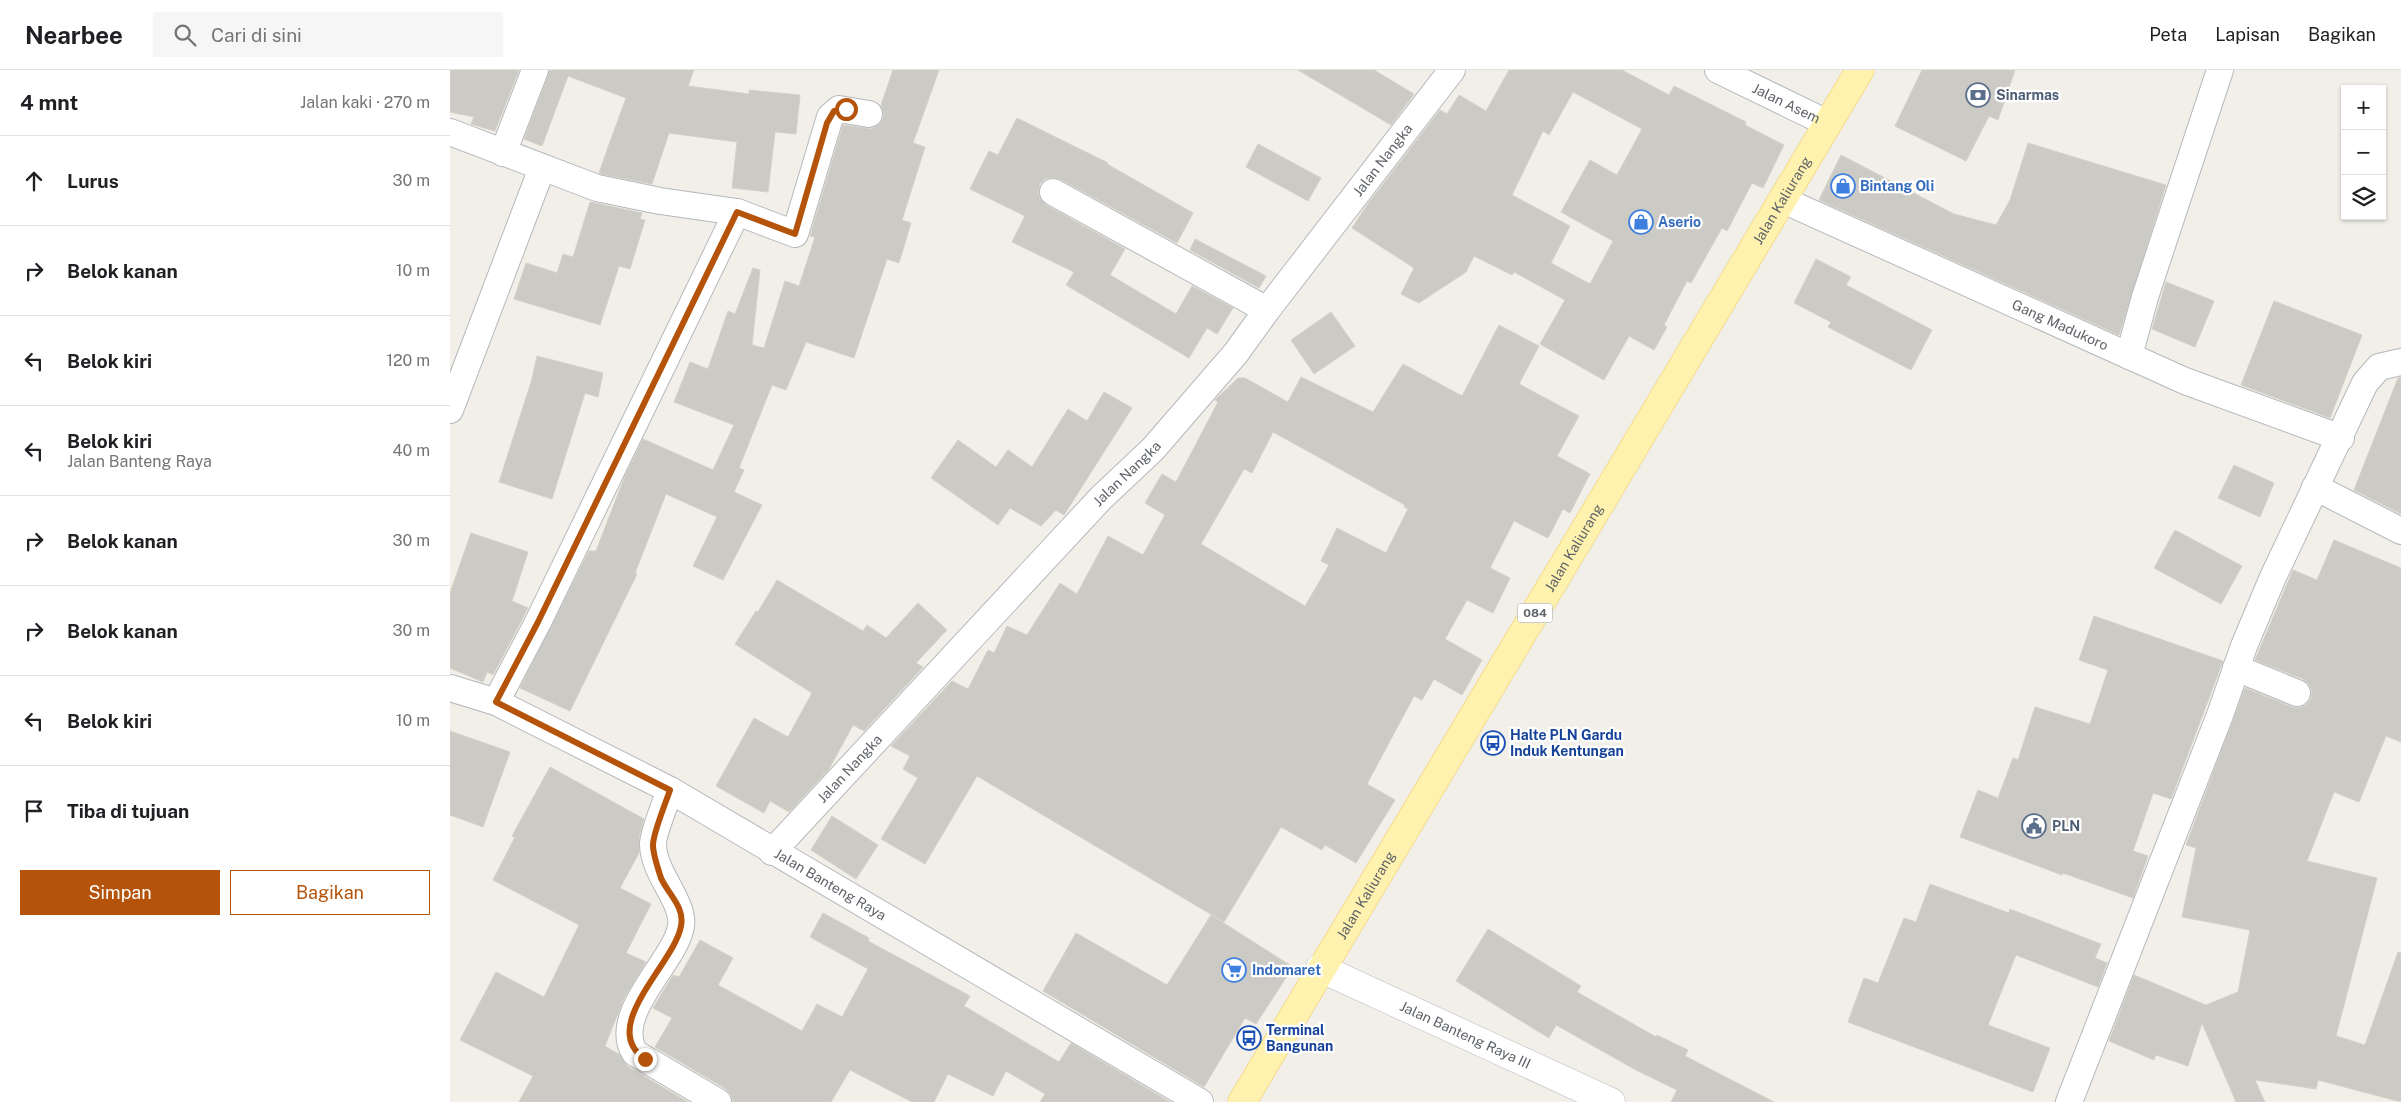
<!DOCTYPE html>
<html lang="id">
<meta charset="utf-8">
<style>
body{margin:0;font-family:"Public Sans",sans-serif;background:#f6f6f6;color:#202124}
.controls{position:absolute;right:15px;top:15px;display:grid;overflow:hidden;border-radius:0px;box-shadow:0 1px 4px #0004}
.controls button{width:45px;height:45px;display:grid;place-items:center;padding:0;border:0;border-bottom:1px solid #e0e0e0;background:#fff;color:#202124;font:25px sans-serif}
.stop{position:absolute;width:15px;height:15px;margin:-11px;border:4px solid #b45309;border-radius:50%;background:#fff}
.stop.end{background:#b45309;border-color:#fff;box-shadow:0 1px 5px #0008}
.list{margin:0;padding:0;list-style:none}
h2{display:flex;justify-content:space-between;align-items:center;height:65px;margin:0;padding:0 20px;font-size:21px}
h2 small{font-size:16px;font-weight:400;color:#757577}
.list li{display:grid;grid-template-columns:32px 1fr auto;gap:15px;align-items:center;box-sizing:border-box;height:90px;padding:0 20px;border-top:1px solid #e0e0e0}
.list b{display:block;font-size:19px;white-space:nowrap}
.list p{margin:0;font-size:16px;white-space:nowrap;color:#757577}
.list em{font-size:16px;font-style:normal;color:#757577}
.actions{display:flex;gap:10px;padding:15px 20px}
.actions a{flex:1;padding:11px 0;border:1px solid #b45309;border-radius:0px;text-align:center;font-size:18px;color:#b45309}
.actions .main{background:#b45309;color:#fff}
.icon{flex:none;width:28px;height:28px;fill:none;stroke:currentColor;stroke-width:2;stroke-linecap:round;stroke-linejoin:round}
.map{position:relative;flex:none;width:1951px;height:1032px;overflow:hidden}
header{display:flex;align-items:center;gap:30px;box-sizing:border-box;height:70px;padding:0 25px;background:#fff;border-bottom:1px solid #e0e0e0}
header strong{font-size:24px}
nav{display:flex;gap:28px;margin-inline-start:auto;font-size:18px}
.search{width:350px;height:45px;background:#f6f6f6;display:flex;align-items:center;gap:12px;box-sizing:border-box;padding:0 18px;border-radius:0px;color:#757577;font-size:19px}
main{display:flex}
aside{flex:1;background:#fff}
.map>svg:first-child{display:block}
</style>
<header>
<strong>Nearbee</strong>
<div class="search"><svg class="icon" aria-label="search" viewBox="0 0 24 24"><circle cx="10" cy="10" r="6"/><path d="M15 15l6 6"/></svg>Cari di sini</div>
<nav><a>Peta</a><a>Lapisan</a><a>Bagikan</a></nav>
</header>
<main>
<aside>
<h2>4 mnt<small>Jalan kaki · 270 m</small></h2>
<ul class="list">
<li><svg class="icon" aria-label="ahead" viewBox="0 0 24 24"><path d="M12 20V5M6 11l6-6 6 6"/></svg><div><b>Lurus</b></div><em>30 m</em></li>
<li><svg class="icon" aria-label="right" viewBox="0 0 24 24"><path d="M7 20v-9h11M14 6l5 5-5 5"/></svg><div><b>Belok kanan</b></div><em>10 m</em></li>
<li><svg class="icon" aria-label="left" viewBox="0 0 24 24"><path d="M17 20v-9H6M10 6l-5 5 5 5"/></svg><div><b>Belok kiri</b></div><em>120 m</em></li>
<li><svg class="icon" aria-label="left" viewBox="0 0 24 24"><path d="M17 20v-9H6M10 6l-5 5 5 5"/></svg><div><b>Belok kiri</b><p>Jalan Banteng Raya</p></div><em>40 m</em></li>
<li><svg class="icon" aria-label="right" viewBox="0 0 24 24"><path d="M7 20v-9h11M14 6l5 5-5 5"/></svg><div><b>Belok kanan</b></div><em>30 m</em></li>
<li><svg class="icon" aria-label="right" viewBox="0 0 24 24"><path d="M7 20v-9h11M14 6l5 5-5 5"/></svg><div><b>Belok kanan</b></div><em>30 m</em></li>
<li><svg class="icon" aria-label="left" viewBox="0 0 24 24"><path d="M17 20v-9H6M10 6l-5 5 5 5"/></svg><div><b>Belok kiri</b></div><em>10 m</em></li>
<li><svg class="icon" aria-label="arrive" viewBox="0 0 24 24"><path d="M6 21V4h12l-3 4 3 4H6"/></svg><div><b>Tiba di tujuan</b></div></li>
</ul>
<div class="actions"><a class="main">Simpan</a><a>Bagikan</a></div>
</aside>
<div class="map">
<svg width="1951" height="1032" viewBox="0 0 1951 1032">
<rect width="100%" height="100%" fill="#f1efe8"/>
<path fill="#cccac5" stroke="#d6d1c6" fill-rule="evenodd" d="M 0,0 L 69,0 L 45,61 L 21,54 L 24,47 L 0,42 Z
M 100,0 L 244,0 L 238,16 L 299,24 L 299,20 L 350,25 L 346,64 L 325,62 L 318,122 L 282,118 L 287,72 L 219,63 L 202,114 L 151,104 L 149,103 L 157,80 L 176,28 L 118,6 L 92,76 L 74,69 Z
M 443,0 L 489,0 L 463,73 L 475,77 L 452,150 L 461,153 L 449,193 L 437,189 L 404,288 L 356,272 L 336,320 L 322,315 L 289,398 L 294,400 L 284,422 L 312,435 L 273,510 L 243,496 L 267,447 L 216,424 L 185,503 L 187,504 L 120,641 L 70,618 L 139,481 L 146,481 L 175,406 L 193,369 L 263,400 L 284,355 L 224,332 L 240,292 L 258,299 L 278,241 L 285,244 L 303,198 L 310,200 L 302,275 L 314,278 L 335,211 L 349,216 L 365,167 L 360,166 L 393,55 L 422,59 L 430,54 L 434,46 L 431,35 Z
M 848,0 L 924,0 L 964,24 L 941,55 Z
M 1059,0 L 1172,0 L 1219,25 L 1224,16 L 1296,52 L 1295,55 L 1334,75 L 1313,118 L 1302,113 L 1277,161 L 1272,158 L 1241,213 L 1237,211 L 1214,255 L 1217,257 L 1204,280 L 1179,266 L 1154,310 L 1090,274 L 1115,230 L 1064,202 L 1062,205 L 1024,186 L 1016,202 L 969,233 L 951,224 L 964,198 L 902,158 L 917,135 L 990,40 L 997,44 L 1009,25 L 1036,41 ZM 1123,22 L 1192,59 L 1167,105 L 1140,90 L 1111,142 L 1163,171 L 1140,214 L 1101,193 L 1120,156 L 1062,125 L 1093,61 L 1099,65 Z
M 1472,0 L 1565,0 L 1548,50 L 1539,46 L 1516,91 L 1445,56 Z
M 567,48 L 658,93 L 657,94 L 743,143 L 727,173 L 610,109 L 602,107 L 595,109 L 590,114 L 588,122 L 590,129 L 596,135 L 675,179 L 660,205 L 726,244 L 742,216 L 783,238 L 767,264 L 757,258 L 739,288 L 616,215 L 624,202 L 562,172 L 575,146 L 520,119 L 539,81 L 548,85 Z
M 1578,73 L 1716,115 L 1669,265 L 1369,130 L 1391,85 L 1504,144 L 1546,155 L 1560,130 Z
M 808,74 L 871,108 L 858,131 L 796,97 Z
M 140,132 L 192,143 L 190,149 L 195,150 L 180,199 L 169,196 L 150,255 L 64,229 L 76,193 L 107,203 L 113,184 L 123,187 Z
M 745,169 L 816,206 L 809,218 L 740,180 Z
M 1366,189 L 1401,207 L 1396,215 L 1482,260 L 1461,300 L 1378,257 L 1381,252 L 1344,233 Z
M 1716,212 L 1764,231 L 1745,277 L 1702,259 Z
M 1824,231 L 1912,265 L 1880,348 L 1791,315 Z
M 881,242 L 905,276 L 864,304 L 841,270 Z
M 1049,255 L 1089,276 L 1069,314 L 1129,346 L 1107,386 L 1140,404 L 1120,443 L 1113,439 L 1098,468 L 1064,451 L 1040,498 L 1060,508 L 1043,543 L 1017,530 L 995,569 L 1032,590 L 1012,625 L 984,609 L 972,630 L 964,626 L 917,714 L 945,730 L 906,793 L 875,775 L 872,780 L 831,757 L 774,852 L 527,706 L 475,794 L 431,769 L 468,708 L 453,699 L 460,686 L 441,676 L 502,611 L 518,619 L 538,580 L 544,583 L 557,556 L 577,565 L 610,513 L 627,524 L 658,466 L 693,485 L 715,445 L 695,433 L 712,404 L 726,412 L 768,332 L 765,330 L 788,308 L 795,308 L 838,332 L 851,307 L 923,342 L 953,294 L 1012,326 ZM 823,362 L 955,435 L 954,437 L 958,439 L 936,483 L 887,458 L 871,491 L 879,495 L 855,536 L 751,474 L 794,399 L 802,403 Z
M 87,286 L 153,303 L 148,327 L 135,323 L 102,429 L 49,412 L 82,309 Z
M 1951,307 L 1951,444 L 1904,420 L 1948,308 Z
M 654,322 L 682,338 L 614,445 L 606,440 L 591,456 L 560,438 L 548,455 L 481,408 L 508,370 L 546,397 L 558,380 L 582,397 L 618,339 L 637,351 Z
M 1784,395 L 1824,413 L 1810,447 L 1768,428 Z
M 1725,460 L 1792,496 L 1771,534 L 1704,498 Z
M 21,463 L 78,482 L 62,531 L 78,538 L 43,605 L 37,602 L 33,612 L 0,598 L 0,523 Z
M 1884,470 L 1951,498 L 1951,672 L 1936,666 L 1909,732 L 1884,722 L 1857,791 L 1927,808 L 1886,966 L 1915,975 L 1948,882 L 1951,883 L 1951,1032 L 1868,1010 L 1866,1019 L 1805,1010 L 1815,1032 L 1786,1032 L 1752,953 L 1738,996 L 1706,985 L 1704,990 L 1659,971 L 1684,905 L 1756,935 L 1788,922 L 1800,860 L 1732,847 L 1746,778 L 1736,775 L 1795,618 L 1842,637 L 1849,638 L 1856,635 L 1861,629 L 1862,621 L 1859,614 L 1853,609 L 1805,590 L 1843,500 L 1867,510 Z
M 327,510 L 413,561 L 417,555 L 436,568 L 468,533 L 497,560 L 466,593 L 473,597 L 414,661 L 403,655 L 379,699 L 339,742 L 320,731 L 314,743 L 266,716 L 304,648 L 338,667 L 362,623 L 285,574 L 306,541 L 308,542 Z
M 1644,546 L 1773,591 L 1721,729 L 1703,723 L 1683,781 L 1698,786 L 1683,828 L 1613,803 L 1612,805 L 1510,767 L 1528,720 L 1548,728 L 1563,688 L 1568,690 L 1585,637 L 1640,654 L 1658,600 L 1629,590 Z
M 0,661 L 60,682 L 33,757 L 0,745 Z
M 100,697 L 194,749 L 189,767 L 189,783 L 170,818 L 201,834 L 176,883 L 196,892 L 174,928 L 155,976 L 170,985 L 177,996 L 238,1032 L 69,1032 L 83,1006 L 10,970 L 46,902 L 94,927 L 129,855 L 43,810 L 65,767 L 62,766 Z
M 382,746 L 428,775 L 406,809 L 361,780 Z
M 1480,814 L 1559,843 L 1560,839 L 1651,874 L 1645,888 L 1657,893 L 1648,917 L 1566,885 L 1538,955 L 1600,978 L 1583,1022 L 1398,952 L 1414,908 L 1428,913 L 1454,848 L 1466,852 Z
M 373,843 L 419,868 L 418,871 L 520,926 L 514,936 L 609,992 L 621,973 L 720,1032 L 590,1032 L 595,1024 L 556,1001 L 543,1026 L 498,1004 L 484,1032 L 462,1032 L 400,1000 L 381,1032 L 283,1032 L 281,1025 L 276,1019 L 205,977 L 222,948 L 203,938 L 223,905 L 229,907 L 250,870 L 283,888 L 268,915 L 352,961 L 367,934 L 392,947 L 418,899 L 360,867 Z
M 761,845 L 843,897 L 806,954 L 795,948 L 754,1017 L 593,921 L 626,863 L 717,915 Z
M 1038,859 L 1131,916 L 1127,922 L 1206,967 L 1207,965 L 1238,980 L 1235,986 L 1324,1032 L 1221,1032 L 1227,1020 L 1186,1000 L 1106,955 L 1099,968 L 1006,911 Z"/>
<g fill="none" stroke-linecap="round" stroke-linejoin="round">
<g stroke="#b5b8bc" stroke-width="28">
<g id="street">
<path id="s1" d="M 1268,0 L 1377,53"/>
<path d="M 0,62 L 147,118 L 210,131 L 287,142 L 345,164 L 380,47 L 389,39 L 419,44"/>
<path d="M 53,83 L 85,0"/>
<path d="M 603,122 L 817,240"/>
<path id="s2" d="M 1333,130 L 1735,311 L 1891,368"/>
<path d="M 1679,286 L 1695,227 L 1770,0"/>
<path d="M 0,340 L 92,98"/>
<path d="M 1865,417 L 1951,461"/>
<path d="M 1786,598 L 1847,623"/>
<path id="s3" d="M 0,618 L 46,632 L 220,720 L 750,1032"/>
<path d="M 46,632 L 88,552 L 287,142"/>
<path d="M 220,720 C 216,732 203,763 203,774 C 203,803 235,833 231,856 C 226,891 160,944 185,983 L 268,1032"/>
<path id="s4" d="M 322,782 L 651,428 L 703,379 L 786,283 L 817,240 L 1002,0"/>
<path d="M 1619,1032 L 1770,645 L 1794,576 L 1823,507 L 1915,313 L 1929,297 L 1951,292"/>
</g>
</g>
<g stroke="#b6babf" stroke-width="29">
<g id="secondary">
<path id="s5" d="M 870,898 L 1161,1032"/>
</g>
</g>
<g stroke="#f2c960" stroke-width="29">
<g id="primary">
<path id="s6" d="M 792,1032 L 1410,0"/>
</g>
</g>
<use href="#street" stroke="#fff" stroke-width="26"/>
<use href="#secondary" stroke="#fff" stroke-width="28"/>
<use href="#primary" stroke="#fff2af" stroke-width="28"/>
</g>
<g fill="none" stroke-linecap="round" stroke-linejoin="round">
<path stroke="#b45309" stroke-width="6" d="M 195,989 C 147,957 225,893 231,856 C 235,837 218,824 211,808 C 208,799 203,784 203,775 C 203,763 216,732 220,720 L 46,632 L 88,552 L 287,142 L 345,164 L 377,53 L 384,41 L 396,39"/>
</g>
<defs>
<g id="bank-ring" transform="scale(1.25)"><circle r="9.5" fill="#fff" stroke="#5c6f8a" stroke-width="1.5"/><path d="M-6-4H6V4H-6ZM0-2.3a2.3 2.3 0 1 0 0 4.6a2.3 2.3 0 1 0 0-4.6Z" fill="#5c6f8a"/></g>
<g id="shop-ring" transform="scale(1.25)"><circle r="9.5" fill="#fff" stroke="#3f7fe0" stroke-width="1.5"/><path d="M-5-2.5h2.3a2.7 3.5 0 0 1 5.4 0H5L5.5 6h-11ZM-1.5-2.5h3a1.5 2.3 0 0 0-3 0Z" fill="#3f7fe0"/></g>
<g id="bus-ring" transform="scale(1.25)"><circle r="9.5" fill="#fff" stroke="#1a4fb4" stroke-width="1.5"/><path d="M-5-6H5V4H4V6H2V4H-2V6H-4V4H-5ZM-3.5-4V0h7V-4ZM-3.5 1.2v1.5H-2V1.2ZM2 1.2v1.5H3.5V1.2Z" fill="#1a4fb4"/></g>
<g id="civic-ring" transform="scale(1.25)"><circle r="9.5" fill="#fff" stroke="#5c6f8a" stroke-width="1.5"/><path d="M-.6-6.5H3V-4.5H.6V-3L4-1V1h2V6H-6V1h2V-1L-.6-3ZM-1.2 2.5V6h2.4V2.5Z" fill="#5c6f8a"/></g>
<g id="supermarket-ring" transform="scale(1.25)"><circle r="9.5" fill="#fff" stroke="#3f7fe0" stroke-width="1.5"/><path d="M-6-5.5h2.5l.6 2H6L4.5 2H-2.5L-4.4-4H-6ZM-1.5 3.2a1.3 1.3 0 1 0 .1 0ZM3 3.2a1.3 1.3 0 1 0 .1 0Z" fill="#3f7fe0"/></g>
</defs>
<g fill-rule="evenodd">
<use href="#bank-ring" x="1528" y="25"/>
<use href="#shop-ring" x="1393" y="116"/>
<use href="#shop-ring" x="1191" y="152"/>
<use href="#bus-ring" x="1043" y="673"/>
<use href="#civic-ring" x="1584" y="756"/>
<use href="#supermarket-ring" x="784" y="900"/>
<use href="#bus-ring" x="799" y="968"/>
</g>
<g text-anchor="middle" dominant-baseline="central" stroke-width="4.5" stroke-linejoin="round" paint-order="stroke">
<rect fill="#fff" stroke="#8f9295" stroke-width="1" x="1067.5" y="533.5" width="35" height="19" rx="4"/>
<g font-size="12" font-weight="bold" fill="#5f6368">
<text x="1085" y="543">084</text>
</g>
<g font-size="14" font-weight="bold" fill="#4e5e75" stroke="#fff" text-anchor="start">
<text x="1546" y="25">Sinarmas</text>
<text x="1602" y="756">PLN</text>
</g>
<g font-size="14" fill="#5f6368" stroke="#fff">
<text stroke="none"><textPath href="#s1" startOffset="76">Jalan Asem</textPath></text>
<text stroke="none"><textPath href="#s4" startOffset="924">Jalan Nangka</textPath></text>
<text stroke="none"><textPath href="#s6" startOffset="1051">Jalan Kaliurang</textPath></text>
<text stroke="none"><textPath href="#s2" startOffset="304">Gang Madukoro</textPath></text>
<text stroke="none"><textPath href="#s4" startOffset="519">Jalan Nangka</textPath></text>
<text stroke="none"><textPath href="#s6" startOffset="646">Jalan Kaliurang</textPath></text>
<text stroke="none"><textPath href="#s4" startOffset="114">Jalan Nangka</textPath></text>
<text stroke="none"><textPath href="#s3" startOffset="429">Jalan Banteng Raya</textPath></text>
<text stroke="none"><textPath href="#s6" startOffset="241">Jalan Kaliurang</textPath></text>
<text stroke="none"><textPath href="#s5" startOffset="160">Jalan Banteng Raya III</textPath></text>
</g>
<g font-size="14" font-weight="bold" fill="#366cbe" stroke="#fff" text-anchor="start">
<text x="1410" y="116">Bintang Oli</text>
<text x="1208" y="152">Aserio</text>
<text x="802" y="900">Indomaret</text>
</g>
<g font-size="14" font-weight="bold" fill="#164399" stroke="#fff" text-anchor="start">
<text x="1060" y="665">Halte PLN Gardu<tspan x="1060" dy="16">Induk Kentungan</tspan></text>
<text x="816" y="960">Terminal<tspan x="816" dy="16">Bangunan</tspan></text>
</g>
</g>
</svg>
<div class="controls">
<button>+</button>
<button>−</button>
<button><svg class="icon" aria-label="layers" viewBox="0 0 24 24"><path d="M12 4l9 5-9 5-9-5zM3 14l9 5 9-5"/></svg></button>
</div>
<div class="stop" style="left:396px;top:39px"></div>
<div class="stop end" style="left:195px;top:989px"></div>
</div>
</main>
